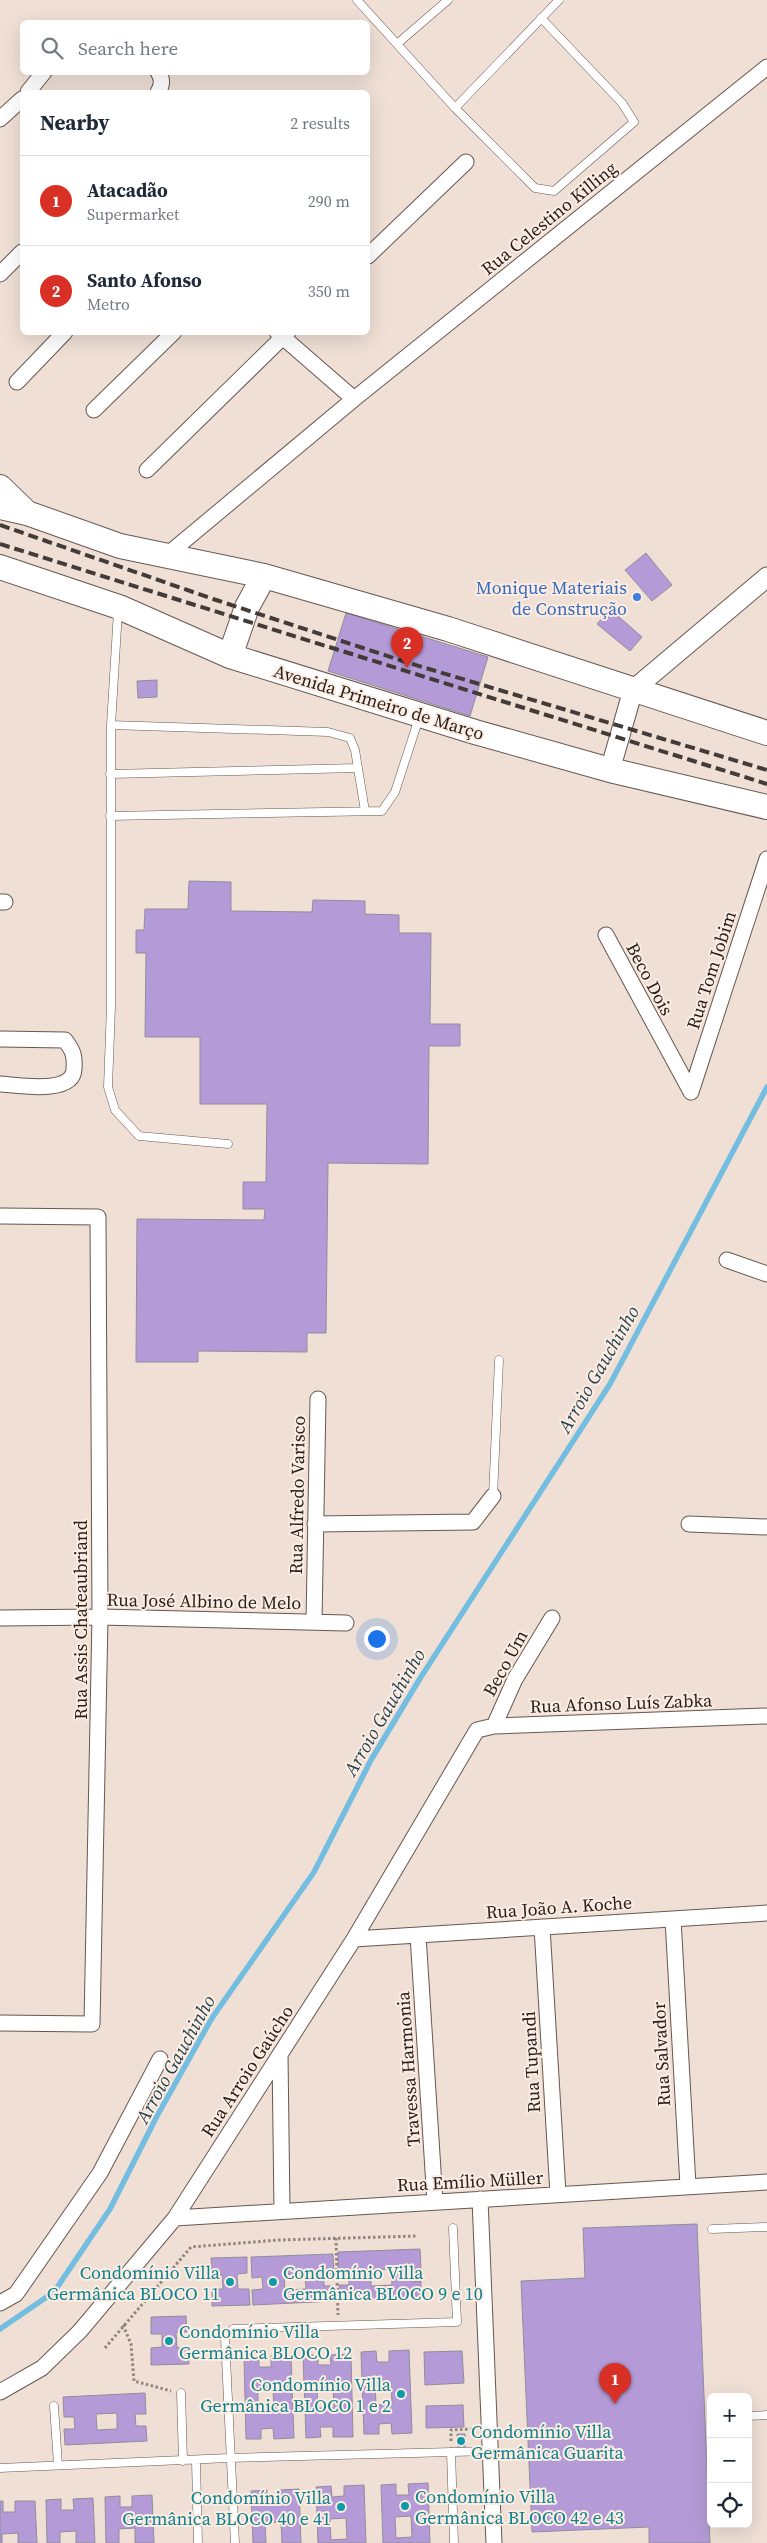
<!DOCTYPE html>
<meta charset="utf-8">
<style>
body{margin:0;font-family:"Source Serif 4",serif;background:#f6f6f7;color:#1f2937}
.controls{position:absolute;right:15px;bottom:15px;display:grid;overflow:hidden;border-radius:8px;box-shadow:0 5px 20px #0002}
.controls button{width:45px;height:45px;display:grid;place-items:center;padding:0;border:0;border-bottom:1px solid #e0e1e3;background:#fff;color:#1f2937;font:25px sans-serif}
.you{position:absolute;left:376px;top:1638px;width:18px;height:18px;margin:-12px;border:4px solid #fff;border-radius:50%;background:#1a73e8;box-shadow:0 0 0 8px #1a73e833}
.badge{display:grid;place-items:center;width:32px;height:32px;border-radius:50%;background:#d93025;color:#fff;font-size:16px;font-weight:700}
.pin{position:absolute;translate:-50% -41px;filter:drop-shadow(0 1px 2px #0008)}
.pin::after{content:'';position:absolute;top:26px;width:18px;height:15px;background:inherit;clip-path:polygon(0 0,100% 0,50% 100%)}
.list{margin:0;padding:0;list-style:none}
h2{display:flex;justify-content:space-between;align-items:center;height:65px;margin:0;padding:0 20px;font-size:21px}
h2 small{font-size:16px;font-weight:400;color:#747a83}
.list li{display:grid;grid-template-columns:32px 1fr auto;gap:15px;align-items:center;box-sizing:border-box;height:90px;padding:0 20px;border-top:1px solid #e0e1e3}
.list b{display:block;font-size:19px;white-space:nowrap}
.list p{margin:0;font-size:16px;white-space:nowrap;color:#747a83}
.list em{font-size:16px;font-style:normal;color:#747a83}
.icon{flex:none;width:28px;height:28px;fill:none;stroke:currentColor;stroke-width:2;stroke-linecap:round;stroke-linejoin:round}
.map{position:relative;flex:none;width:767px;height:2543px;overflow:hidden}
.search{position:absolute;background:#fff;box-shadow:0 5px 20px #0002;left:20px;top:20px;width:350px;height:55px;display:flex;align-items:center;gap:12px;box-sizing:border-box;padding:0 18px;border-radius:8px;color:#747a83;font-size:19px}
.panel{position:absolute;background:#fff;box-shadow:0 5px 20px #0002;left:20px;top:90px;width:350px;height:245px;border-radius:8px}
.map>svg:first-child{display:block}
</style>
<div class="map">
<svg width="767" height="2543" viewBox="0 0 767 2543">
<rect width="100%" height="100%" fill="#efdfd5"/>
<g fill="none" stroke-linecap="round" stroke-linejoin="round">
<path stroke="#73bee0" stroke-width="5.5" d="M 0,2329 L 54,2292 L 110,2209 L 157,2116 L 212,2018 L 314,1872 L 371,1760 L 419,1680 L 610,1384 L 767,1087"/>
</g>
<path fill="#b49bd7" stroke="#928c9b" fill-rule="evenodd" d="M 646,553 L 672,585 L 652,601 L 625,570 Z
M 610,609 L 642,637 L 630,651 L 597,624 Z
M 346,613 L 488,657 L 470,716 L 328,671 Z
M 157,680 L 157,697 L 138,698 L 137,681 Z
M 189,881 L 231,882 L 231,911 L 312,912 L 313,900 L 365,901 L 365,914 L 399,915 L 399,933 L 431,933 L 430,1024 L 460,1024 L 460,1046 L 429,1046 L 428,1164 L 328,1163 L 326,1333 L 307,1333 L 307,1352 L 198,1351 L 198,1362 L 136,1362 L 137,1219 L 264,1220 L 265,1209 L 243,1209 L 243,1182 L 266,1182 L 267,1104 L 200,1104 L 200,1037 L 145,1037 L 146,953 L 136,953 L 136,930 L 144,930 L 145,909 L 188,909 Z
M 697,2224 L 710,2543 L 649,2543 L 649,2527 L 532,2532 L 521,2281 L 585,2278 L 583,2228 Z
M 420,2249 L 421,2269 L 410,2269 L 411,2282 L 421,2281 L 421,2296 L 340,2300 L 339,2285 L 349,2285 L 349,2272 L 338,2273 L 338,2252 ZM 391,2269 L 392,2285 L 371,2286 L 371,2270 Z
M 333,2254 L 334,2274 L 324,2274 L 324,2286 L 334,2286 L 335,2301 L 253,2305 L 252,2290 L 263,2289 L 262,2277 L 252,2278 L 251,2257 ZM 305,2273 L 306,2289 L 285,2290 L 284,2275 Z
M 247,2257 L 247,2273 L 237,2274 L 238,2289 L 249,2289 L 250,2305 L 212,2306 L 212,2289 L 223,2289 L 222,2275 L 212,2275 L 211,2258 Z
M 186,2316 L 187,2332 L 176,2332 L 177,2348 L 188,2347 L 189,2364 L 151,2365 L 151,2348 L 162,2347 L 162,2334 L 151,2334 L 151,2317 Z
M 409,2350 L 412,2433 L 392,2434 L 391,2423 L 379,2424 L 379,2434 L 364,2434 L 361,2352 L 376,2351 L 377,2362 L 389,2362 L 389,2351 ZM 391,2383 L 392,2404 L 376,2405 L 375,2384 Z
M 462,2351 L 464,2383 L 425,2385 L 424,2352 Z
M 351,2354 L 353,2437 L 333,2437 L 333,2427 L 320,2427 L 321,2437 L 306,2438 L 303,2355 L 318,2355 L 318,2365 L 331,2365 L 330,2355 ZM 333,2387 L 334,2408 L 318,2408 L 317,2388 Z
M 271,2356 L 291,2356 L 294,2438 L 274,2439 L 273,2428 L 261,2429 L 261,2439 L 246,2439 L 244,2357 L 259,2357 L 259,2367 L 271,2367 ZM 258,2389 L 273,2389 L 274,2409 L 258,2410 Z
M 145,2393 L 146,2414 L 135,2414 L 136,2426 L 146,2426 L 147,2441 L 65,2445 L 64,2429 L 75,2429 L 74,2417 L 64,2417 L 63,2397 ZM 117,2413 L 117,2429 L 97,2430 L 96,2414 Z
M 463,2405 L 464,2427 L 426,2428 L 426,2406 Z
M 457,2434 L 465,2434 L 465,2447 L 458,2447 Z
M 428,2483 L 430,2543 L 383,2543 L 381,2485 L 396,2484 L 396,2495 L 409,2495 L 408,2484 ZM 411,2516 L 412,2537 L 396,2538 L 395,2517 Z
M 364,2485 L 366,2543 L 318,2543 L 316,2487 L 331,2486 L 332,2497 L 344,2496 L 344,2486 ZM 346,2518 L 347,2539 L 331,2540 L 330,2519 Z
M 299,2489 L 301,2543 L 282,2543 L 281,2522 L 265,2523 L 266,2543 L 253,2543 L 251,2491 L 267,2490 L 267,2501 L 279,2501 L 279,2490 Z
M 152,2495 L 154,2543 L 135,2543 L 135,2528 L 119,2529 L 119,2543 L 106,2543 L 105,2497 L 120,2496 L 120,2507 L 132,2507 L 132,2496 Z
M 93,2498 L 95,2543 L 76,2543 L 76,2531 L 60,2532 L 60,2543 L 47,2543 L 46,2500 L 61,2499 L 61,2510 L 74,2510 L 73,2499 Z
M 0,2501 L 3,2501 L 3,2512 L 15,2512 L 15,2501 L 35,2501 L 37,2543 L 18,2543 L 18,2533 L 2,2534 L 2,2543 L 0,2543 Z"/>
<g fill="none" stroke-linecap="round" stroke-linejoin="round">
<g stroke="#665850" stroke-width="9">
<path id="service" d="M 357,0 L 455,108 L 535,188 L 554,191 L 634,122 L 622,103 L 541,18
M 397,44 L 448,0
M 455,108 L 559,0
M 118,611 L 111,725 L 111,1006 L 108,1087 L 115,1110 L 139,1136 L 228,1144
M 111,725 L 328,732 L 350,738 L 355,750 L 365,811
M 110,774 L 358,768
M 110,816 L 382,811 L 395,792 L 419,718
M 493,1496 L 499,1360
M 712,2229 L 767,2227
M 181,2393 L 183,2461
M 54,2406 L 58,2465
M 748,2416 L 767,2415
M 451,2452 L 454,2543
M 196,2461 L 198,2543
M 0,2468 L 229,2458 L 490,2451
M 235,2543 L 225,2338 L 233,2329 L 457,2322 L 453,2228"/>
</g>
<g stroke="#665850" stroke-width="17">
<path id="minor" d="M 28,92 L 44,72
M 158,92 C 162,86 163,79 158,72
M 0,119 L 22,99
M 368,256 L 466,162
M 0,274 L 22,252
M 17,382 L 65,332
M 354,399 L 767,67
M 94,410 L 174,332
M 147,470 L 288,332
M 167,555 L 354,399 L 277,332
M 0,902 L 5,902
M 606,935 L 691,1092
M 0,1039 L 65,1040 C 73,1051 75,1055 74,1069 C 73,1095 18,1085 0,1084
M 691,1092 L 767,859
M 0,1216 L 98,1217 L 100,1617 L 92,2024 L 0,2023
M 727,1260 L 767,1274
M 315,1524 L 473,1522 L 493,1496
M 689,1524 L 767,1527
M 0,1618 L 100,1617 L 346,1623
M 314,1622 L 318,1399
M 494,1726 L 515,1679 L 552,1618
M 673,1919 L 688,2186
M 542,1927 L 558,2194
M 418,1935 L 435,2202
M 354,1939 L 767,1913
M 280,2054 L 282,2211
M 480,2199 L 494,2543
M 175,2218 L 767,2182
M 0,2303 L 16,2294 L 100,2173 L 160,2059
M 0,2392 L 42,2368 L 80,2331 L 175,2218 L 354,1939 L 477,1730 L 494,1726 L 767,1716"/>
</g>
<g stroke="#665850" stroke-width="21">
<path id="tertiary" d="M 610,770 L 633,690 L 767,577"/>
</g>
<g stroke="#665850" stroke-width="26">
<path id="primary" d="M 0,487 L 27,513
M 0,507 L 27,513 L 120,546 L 264,576 L 448,629 L 767,733
M 0,567 L 119,607 L 230,656 L 475,732 L 610,770 L 767,807
M 230,656 L 247,607 L 264,576"/>
</g>
<path stroke="#91867f" stroke-width="3" stroke-dasharray="2.5 2.5" stroke-linecap="butt" d="M 336,2238 L 338,2315
M 123,2325 L 131,2344 L 134,2381 L 171,2391
M 105,2348 L 191,2247 L 279,2240 L 417,2236
M 451,2441 L 451,2430 L 473,2429"/>
<use href="#service" stroke="#fff" stroke-width="8"/>
<use href="#minor" stroke="#fff" stroke-width="15"/>
<use href="#tertiary" stroke="#fff" stroke-width="19"/>
<use href="#primary" stroke="#fff" stroke-width="24"/>
<path stroke="#423b37" stroke-width="4" stroke-dasharray="10 5" stroke-linecap="butt" d="M 0,525 L 216,600 L 409,663 L 767,770
M 0,544 L 767,784"/>
</g>
<circle fill="#3f7fe0" stroke="#fdece2" stroke-width="2" cx="637" cy="597" r="5"/>
<g fill="#0f9aa8" stroke="#fdece2" stroke-width="2">
<circle cx="230" cy="2282" r="5"/>
<circle cx="273" cy="2282" r="5"/>
<circle cx="169" cy="2341" r="5"/>
<circle cx="401" cy="2394" r="5"/>
<circle cx="461" cy="2441" r="5"/>
<circle cx="405" cy="2506" r="5"/>
<circle cx="341" cy="2507" r="5"/>
</g>
<g text-anchor="middle" dominant-baseline="central" stroke-width="4" stroke-linejoin="round" paint-order="stroke">
<g font-size="18" fill="#28221f" stroke="#fdece2">
<text transform="translate(549 218) rotate(-39)">Rua Celestino Killing</text>
<text transform="translate(379 702) rotate(17)">Avenida Primeiro de Março</text>
<text transform="translate(711 970) rotate(-72)">Rua Tom Jobim</text>
<text transform="translate(650 979) rotate(62)">Beco Dois</text>
<text transform="translate(297 1495) rotate(-89)">Rua Alfredo Varisco</text>
<text transform="translate(204 1601) rotate(1)">Rua José Albino de Melo</text>
<text transform="translate(80 1620) rotate(-90)">Rua Assis Chateaubriand</text>
<text transform="translate(505 1663) rotate(-61)">Beco Um</text>
<text transform="translate(621 1703) rotate(-2)">Rua Afonso Luís Zabka</text>
<text transform="translate(559 1907) rotate(-4)">Rua João A. Koche</text>
<text transform="translate(661 2054) rotate(-93)">Rua Salvador</text>
<text transform="translate(531 2062) rotate(-93)">Rua Tupandi</text>
<text transform="translate(408 2069) rotate(-94)">Travessa Harmonia</text>
<text transform="translate(247 2071) rotate(-57)">Rua Arroio Gaúcho</text>
<text transform="translate(470 2181) rotate(-3)">Rua Emílio Müller</text>
</g>
<g font-size="18" fill="#366cbe" stroke="#fdece2" text-anchor="end">
<text x="627" y="587">Monique Materiais<tspan x="627" dy="21">de Construção</tspan></text>
</g>
<g font-size="18" fill="#0d838f" stroke="#fdece2" text-anchor="start">
<text x="220" y="2272" text-anchor="end">Condomínio Villa<tspan x="220" dy="21">Germânica BLOCO 11</tspan></text>
<text x="283" y="2272">Condomínio Villa<tspan x="283" dy="21">Germânica BLOCO 9 e 10</tspan></text>
<text x="179" y="2331">Condomínio Villa<tspan x="179" dy="21">Germânica BLOCO 12</tspan></text>
<text x="391" y="2384" text-anchor="end">Condomínio Villa<tspan x="391" dy="21">Germânica BLOCO 1 e 2</tspan></text>
<text x="471" y="2431">Condomínio Villa<tspan x="471" dy="21">Germânica Guarita</tspan></text>
<text x="415" y="2496">Condomínio Villa<tspan x="415" dy="21">Germânica BLOCO 42 e 43</tspan></text>
<text x="331" y="2497" text-anchor="end">Condomínio Villa<tspan x="331" dy="21">Germânica BLOCO 40 e 41</tspan></text>
</g>
<g font-size="19" font-style="italic" fill="#1d3f4e" stroke="#fdece2">
<text transform="translate(598 1369) rotate(-60)">Arroio Gauchinho</text>
<text transform="translate(384 1712) rotate(-60)">Arroio Gauchinho</text>
<text transform="translate(175 2059) rotate(-61)">Arroio Gauchinho</text>
</g>
</g>
</svg>
<div class="controls">
<button>+</button>
<button>−</button>
<button><svg class="icon" aria-label="locate" viewBox="0 0 24 24"><circle cx="12" cy="12" r="6"/><path d="M12 2v4M12 18v4M2 12h4M18 12h4"/></svg></button>
</div>
<div class="you"></div>
<div class="pin badge" style="left:615px;top:2404px">1</div>
<div class="pin badge" style="left:407px;top:668px">2</div>
<div class="search"><svg class="icon" aria-label="search" viewBox="0 0 24 24"><circle cx="10" cy="10" r="6"/><path d="M15 15l6 6"/></svg>Search here</div>
<section class="panel">
<h2>Nearby<small>2 results</small></h2>
<ul class="list">
<li><span class="badge">1</span><div><b>Atacadão</b><p>Supermarket</p></div><em>290 m</em></li>
<li><span class="badge">2</span><div><b>Santo Afonso</b><p>Metro</p></div><em>350 m</em></li>
</ul>
</section>
</div>
